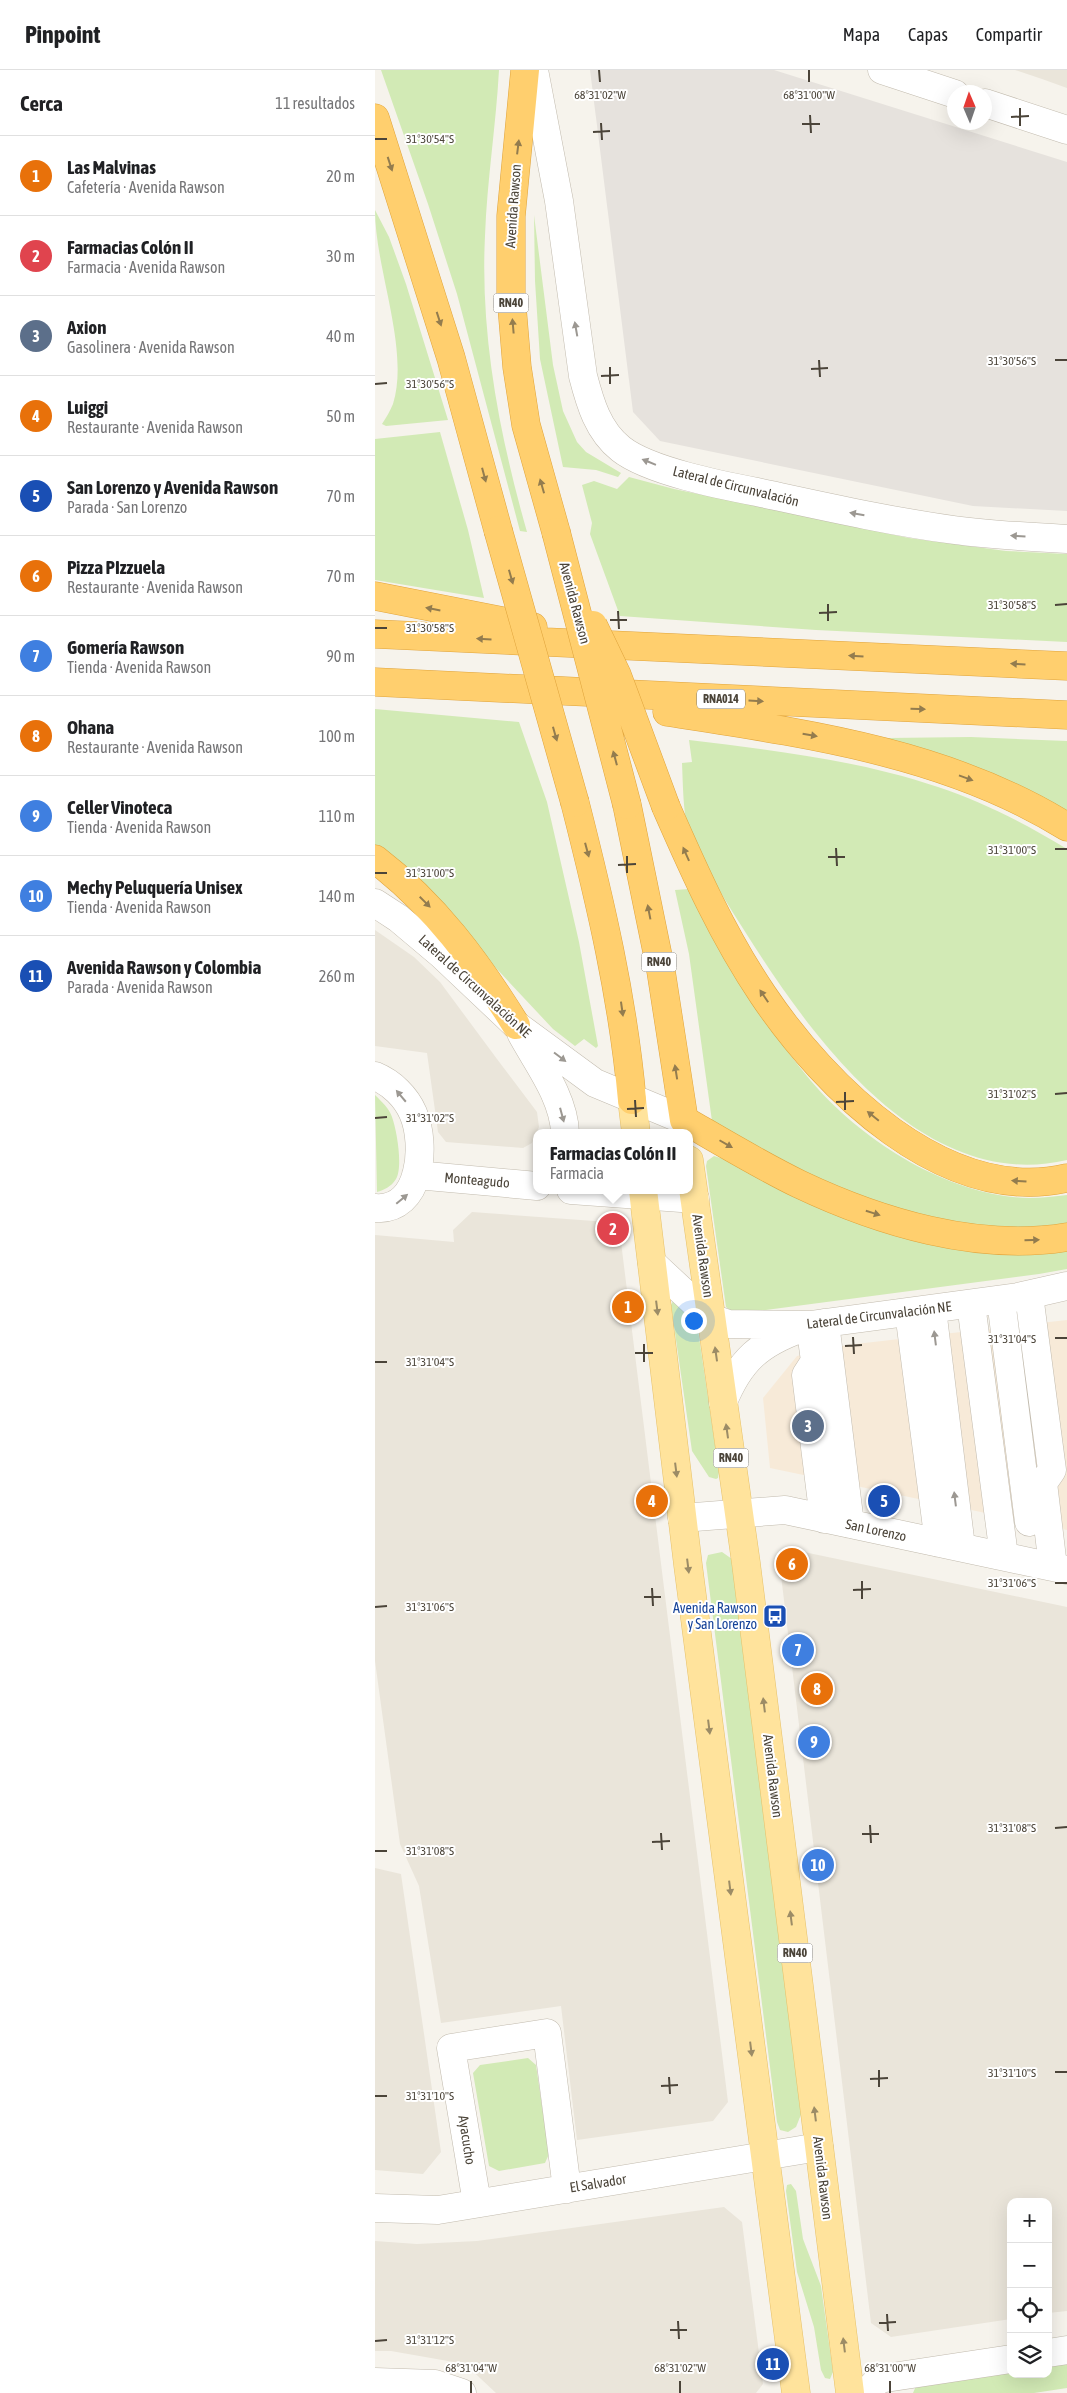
<!DOCTYPE html>
<html lang="es">
<meta charset="utf-8">
<style>
body{margin:0;font-family:"Asap Condensed",sans-serif;background:#f2f2f2;color:#202124}
.controls{position:absolute;right:15px;bottom:15px;display:grid;overflow:hidden;border-radius:10px;box-shadow:0 5px 20px #0002}
.controls button{width:45px;height:45px;display:grid;place-items:center;padding:0;border:0;border-bottom:1px solid #e0e0e0;background:#fff;color:#202124;font:25px sans-serif}
.compass{position:absolute;left:572px;top:15px;width:45px;height:45px;border-radius:50%;background:#fff;box-shadow:0 5px 20px #0002;rotate:358deg}
.you{position:absolute;left:318px;top:1250px;width:18px;height:18px;margin:-12px;border:4px solid #fff;border-radius:50%;background:#1a73e8;box-shadow:0 0 0 8px #1a73e833}
.badge{display:grid;place-items:center;width:32px;height:32px;border-radius:50%;background:#ea580c;color:#fff;font-size:16px;font-weight:700}
.pin{position:absolute;translate:-50% -50%;border:2px solid #fff;box-shadow:0 1px 5px #0006}
.popup{position:absolute;left:158px;top:1059px;width:160px;height:65px;box-sizing:border-box;display:grid;place-content:center;border-radius:10px;background:#fff;filter:drop-shadow(0 1px 4px #0005);font-size:16px;white-space:nowrap;color:#757577}
.popup b{font-size:19px;color:#202124}
.popup::after{content:'';position:absolute;left:50%;top:100%;margin-left:-10px;border:10px solid transparent;border-top-color:#fff}
.list{margin:0;padding:0;list-style:none}
h2{display:flex;justify-content:space-between;align-items:center;height:65px;margin:0;padding:0 20px;font-size:21px}
h2 small{font-size:16px;font-weight:400;color:#757577}
.list li{display:grid;grid-template-columns:32px 1fr auto;gap:15px;align-items:center;box-sizing:border-box;height:80px;padding:0 20px;border-top:1px solid #e0e0e0}
.list b{display:block;font-size:19px;white-space:nowrap}
.list p{margin:0;font-size:16px;white-space:nowrap;color:#757577}
.list em{font-size:16px;font-style:normal;color:#757577}
.icon{flex:none;width:28px;height:28px;fill:none;stroke:currentColor;stroke-width:2;stroke-linecap:round;stroke-linejoin:round}
.map{position:relative;flex:none;width:692px;height:2323px;overflow:hidden}
header{display:flex;align-items:center;gap:30px;box-sizing:border-box;height:70px;padding:0 25px;background:#fff;border-bottom:1px solid #e0e0e0}
header strong{font-size:24px}
nav{display:flex;gap:28px;margin-inline-start:auto;font-size:18px}
main{display:flex}
aside{flex:1;background:#fff}
.map>svg:first-child{display:block}
</style>
<header>
<strong>Pinpoint</strong>
<nav><a>Mapa</a><a>Capas</a><a>Compartir</a></nav>
</header>
<main>
<aside>
<h2>Cerca<small>11 resultados</small></h2>
<ul class="list">
<li><span class="badge" style="background:#e8710a">1</span><div><b>Las Malvinas</b><p>Cafetería · Avenida Rawson</p></div><em>20 m</em></li>
<li><span class="badge" style="background:#e0444e">2</span><div><b>Farmacias Colón II</b><p>Farmacia · Avenida Rawson</p></div><em>30 m</em></li>
<li><span class="badge" style="background:#5c6f8a">3</span><div><b>Axion</b><p>Gasolinera · Avenida Rawson</p></div><em>40 m</em></li>
<li><span class="badge" style="background:#e8710a">4</span><div><b>Luiggi</b><p>Restaurante · Avenida Rawson</p></div><em>50 m</em></li>
<li><span class="badge" style="background:#1a4fb4">5</span><div><b>San Lorenzo y Avenida Rawson</b><p>Parada · San Lorenzo</p></div><em>70 m</em></li>
<li><span class="badge" style="background:#e8710a">6</span><div><b>Pizza PIzzuela</b><p>Restaurante · Avenida Rawson</p></div><em>70 m</em></li>
<li><span class="badge" style="background:#3f7fe0">7</span><div><b>Gomería Rawson</b><p>Tienda · Avenida Rawson</p></div><em>90 m</em></li>
<li><span class="badge" style="background:#e8710a">8</span><div><b>Ohana</b><p>Restaurante · Avenida Rawson</p></div><em>100 m</em></li>
<li><span class="badge" style="background:#3f7fe0">9</span><div><b>Celler Vinoteca</b><p>Tienda · Avenida Rawson</p></div><em>110 m</em></li>
<li><span class="badge" style="background:#3f7fe0">10</span><div><b>Mechy Peluquería Unisex</b><p>Tienda · Avenida Rawson</p></div><em>140 m</em></li>
<li><span class="badge" style="background:#1a4fb4">11</span><div><b>Avenida Rawson y Colombia</b><p>Parada · Avenida Rawson</p></div><em>260 m</em></li>
</ul>
</aside>
<div class="map">
<svg width="692" height="2323" viewBox="0 0 692 2323">
<rect width="100%" height="100%" fill="#f6f3ec"/>
<path fill="#eae5da" d="M 640,0 L 692,0 L 692,18 L 667,9 Z
M 0,860 L 39,887 L 65,912 L 122,989 L 162,1042 L 164,1057 L 157,1073 L 148,1078 L 71,1072 L 63,1062 L 52,983 L 0,976 Z
M 97,1142 L 233,1152 L 245,1164 L 353,2032 L 338,2051 L 202,2070 L 186,1936 L 66,1953 L 44,1816 L 25,1774 L 0,1591 L 0,1165 L 79,1172 L 78,1160 Z
M 424,1481 L 692,1537 L 692,2241 L 673,2243 L 673,2132 L 636,2132 L 636,2249 L 516,2267 L 496,2253 L 405,1497 Z
M 0,1798 L 26,1804 L 66,2082 L 48,2104 L 0,2100 Z
M 349,2137 L 367,2152 L 388,2314 L 381,2323 L 121,2323 L 90,2294 L 16,2281 L 0,2281 L 0,2171 L 42,2174 L 102,2171 Z"/>
<path fill="#f7ead8" d="M 692,1250 L 692,1460 L 395,1398 L 388,1328 L 422,1286 L 472,1275 Z"/>
<path fill="#e6e2dd" d="M 215,0 L 399,0 L 692,92 L 692,441 L 598,436 L 285,371 L 258,342 Z"/>
<path fill="#d2eab5" d="M 6,0 L 124,0 C 121,55 112,111 110,166 C 105,266 125,367 152,462 L 145,461 L 82,224 L 53,134 Z
M 0,140 L 14,167 L 31,214 L 73,350 L 11,356 L 7,354 C 11,348 15,341 18,334 C 35,279 0,199 0,140 Z
M 159,145 L 178,295 L 188,341 L 202,372 L 211,382 L 246,403 L 243,407 L 221,400 L 188,397 L 165,289 L 160,211 Z
M 65,362 L 93,460 L 109,528 L 0,510 L 0,369 Z
M 254,407 L 299,419 L 534,468 L 631,481 L 692,484 L 692,572 L 441,560 L 245,546 L 215,464 L 217,453 L 207,415 L 219,411 L 242,419 Z
M 0,639 L 144,652 L 172,732 L 204,872 L 223,976 L 221,978 L 209,969 L 200,976 L 178,959 L 18,788 L 0,775 Z
M 596,667 L 692,671 L 692,744 L 511,670 L 513,668 Z
M 314,670 C 397,680 483,690 563,717 C 608,732 651,754 692,779 L 692,1090 C 547,1124 435,965 369,860 C 353,835 338,811 325,785 C 321,777 316,769 313,761 C 308,739 308,716 307,693 L 317,692 Z
M 314,819 C 350,885 387,953 436,1011 C 487,1071 573,1126 654,1128 C 667,1128 680,1126 692,1125 L 692,1156 L 647,1160 L 559,1150 L 457,1117 L 394,1085 L 337,1051 L 314,884 L 300,820 Z
M 0,1025 C 7,1032 14,1038 17,1047 C 22,1061 28,1097 21,1109 C 16,1117 9,1120 2,1122 Z
M 339,1086 L 654,1183 L 692,1180 L 692,1199 L 664,1204 L 360,1244 L 351,1237 L 331,1096 L 332,1091 Z
M 298,1231 L 320,1253 L 323,1260 L 344,1402 L 343,1408 L 341,1409 L 334,1407 L 317,1381 L 296,1235 Z
M 347,1482 L 357,1489 L 427,2042 L 421,2057 L 413,2062 L 405,2060 L 402,2052 L 331,1493 L 333,1485 Z
M 153,1988 L 161,1995 L 174,2084 L 170,2093 L 124,2101 L 114,2096 L 98,2003 L 105,1995 Z
M 416,2114 L 421,2121 L 428,2169 L 446,2216 L 458,2302 L 455,2309 L 450,2308 L 446,2300 L 439,2257 L 422,2202 L 411,2121 L 412,2115 Z
M 692,2293 L 692,2318 L 659,2323 L 538,2323 L 541,2316 L 636,2301 L 636,2304 L 673,2304 L 673,2296 Z"/>
<g fill="none" stroke-linecap="round" stroke-linejoin="round">
<g stroke="#c2bbae" stroke-width="29">
<path id="minor" d="M 159,0 L 184,131 L 208,306 C 215,333 223,361 246,379 C 274,401 346,415 382,422 C 447,436 513,451 579,460 C 616,465 654,467 692,469
M 507,0 L 580,24
M 610,33 L 692,60
M 0,833 L 23,848 L 67,885 L 141,955 L 220,1013 L 309,1050
M 146,963 C 162,993 189,1027 190,1063
M 0,1006 C 17,1013 31,1027 38,1043 C 52,1075 46,1142 0,1138
M 41,1105 L 162,1116
M 196,1120 L 320,1129
M 277,1193 L 336,1248 L 353,1254 L 435,1255 L 643,1227 L 692,1216
M 654,1225 L 677,1400 L 668,1413 L 678,1497
M 626,1230 L 654,1452
M 596,1234 L 629,1486
M 557,1239 L 586,1477
M 534,1242 L 564,1473
M 450,1253 L 475,1454
M 436,1261 L 440,1291 L 431,1305 L 449,1449
M 348,1332 C 365,1290 385,1273 427,1258
M 307,1448 L 410,1440 L 692,1500
M 102,2133 L 76,1978 L 172,1963 L 192,2119
M 0,2138 L 63,2140 L 444,2077
M 673,2283 L 692,2280
M 0,2312 L 60,2314 L 87,2323
M 491,2323 L 504,2309 L 636,2289"/>
</g>
<g stroke="#e6c16a" stroke-width="29">
<path id="major" d="M 257,1030 L 261,1063
M 314,1090 L 371,1493 L 475,2323
M 268,1120 L 313,1495 L 421,2323"/>
</g>
<g stroke="#e0a43c" stroke-width="29">
<path id="highway" d="M 150,0 L 136,146 L 136,225 L 142,297 L 151,355 L 181,462
M 0,48 L 76,288 L 123,460
M 0,526 L 158,557
M 0,564 L 692,596
M 0,612 L 692,645
M 292,642 C 428,663 572,682 692,757
M 200,733 C 225,831 248,928 257,1030
M 252,735 L 286,901 L 309,1050 C 347,1072 385,1095 424,1114 C 504,1152 603,1182 692,1167
M 291,737 C 319,801 348,866 388,925 C 450,1017 569,1136 692,1108
M 0,789 C 60,835 102,892 141,955"/>
</g>
<use href="#minor" stroke="#fff" stroke-width="28"/>
<use href="#major" stroke="#ffe39c" stroke-width="28"/>
<use href="#highway" stroke="#ffcf6e" stroke-width="28"/>
<g stroke="#e0a43c" stroke-width="29" stroke-linecap="butt">
<path id="highway-bridge" d="M 123,460 L 200,733
M 181,462 L 252,735
M 218,555 L 242,605 L 291,737"/>
</g>
<use href="#highway-bridge" stroke="#ffcf6e" stroke-width="28"/>
</g>
<defs><path id="oneway-solid" d="M-6-.8H1V-3.2L6.5 0L1 3.2V.8H-6Z" transform="scale(1.25)"/></defs>
<g fill="#937c4e">
<use href="#oneway-solid" transform="translate(143 77) rotate(-83)"/>
<use href="#oneway-solid" transform="translate(15 94) rotate(72)"/>
<use href="#oneway-solid" transform="translate(64 249) rotate(72)"/>
<use href="#oneway-solid" transform="translate(138 256) rotate(-95)"/>
<use href="#oneway-solid" transform="translate(109 405) rotate(75)"/>
<use href="#oneway-solid" transform="translate(167 416) rotate(-106)"/>
<use href="#oneway-solid" transform="translate(136 507) rotate(74)"/>
<use href="#oneway-solid" transform="translate(58 539) rotate(-169)"/>
<use href="#oneway-solid" transform="translate(109 569) rotate(-177)"/>
<use href="#oneway-solid" transform="translate(481 586) rotate(-177)"/>
<use href="#oneway-solid" transform="translate(643 594) rotate(-177)"/>
<use href="#oneway-solid" transform="translate(381 631) rotate(3)"/>
<use href="#oneway-solid" transform="translate(543 639) rotate(2)"/>
<use href="#oneway-solid" transform="translate(180 664) rotate(74)"/>
<use href="#oneway-solid" transform="translate(435 665) rotate(10)"/>
<use href="#oneway-solid" transform="translate(240 688) rotate(-105)"/>
<use href="#oneway-solid" transform="translate(591 708) rotate(20)"/>
<use href="#oneway-solid" transform="translate(212 780) rotate(75)"/>
<use href="#oneway-solid" transform="translate(311 784) rotate(-114)"/>
<use href="#oneway-solid" transform="translate(50 832) rotate(45)"/>
<use href="#oneway-solid" transform="translate(274 842) rotate(-101)"/>
<use href="#oneway-solid" transform="translate(389 926) rotate(-124)"/>
<use href="#oneway-solid" transform="translate(247 939) rotate(82)"/>
<use href="#oneway-solid" transform="translate(301 1002) rotate(-99)"/>
<use href="#oneway-solid" transform="translate(498 1046) rotate(-141)"/>
<use href="#oneway-solid" transform="translate(351 1074) rotate(30)"/>
<use href="#oneway-solid" transform="translate(644 1111) rotate(-176)"/>
<use href="#oneway-solid" transform="translate(498 1143) rotate(17)"/>
<use href="#oneway-solid" transform="translate(657 1170) rotate(-2)"/>
</g>
<g fill="#9c9892">
<use href="#oneway-solid" transform="translate(201 259) rotate(-100)"/>
<use href="#oneway-solid" transform="translate(274 392) rotate(-158)"/>
<use href="#oneway-solid" transform="translate(482 444) rotate(-170)"/>
<use href="#oneway-solid" transform="translate(643 466) rotate(-177)"/>
<use href="#oneway-solid" transform="translate(185 987) rotate(37)"/>
<use href="#oneway-solid" transform="translate(26 1026) rotate(-130)"/>
<use href="#oneway-solid" transform="translate(187 1045) rotate(75)"/>
<use href="#oneway-solid" transform="translate(27 1129) rotate(-40)"/>
<use href="#oneway-solid" transform="translate(560 1268) rotate(-97)"/>
<use href="#oneway-solid" transform="translate(580 1429) rotate(-97)"/>
</g>
<g fill="#9c8c66">
<use href="#oneway-solid" transform="translate(282 1238) rotate(83)"/>
<use href="#oneway-solid" transform="translate(341 1284) rotate(-98)"/>
<use href="#oneway-solid" transform="translate(352 1361) rotate(-98)"/>
<use href="#oneway-solid" transform="translate(301 1400) rotate(83)"/>
<use href="#oneway-solid" transform="translate(313 1496) rotate(83)"/>
<use href="#oneway-solid" transform="translate(389 1635) rotate(-97)"/>
<use href="#oneway-solid" transform="translate(334 1657) rotate(83)"/>
<use href="#oneway-solid" transform="translate(355 1818) rotate(83)"/>
<use href="#oneway-solid" transform="translate(416 1848) rotate(-97)"/>
<use href="#oneway-solid" transform="translate(376 1979) rotate(83)"/>
<use href="#oneway-solid" transform="translate(440 2044) rotate(-97)"/>
<use href="#oneway-solid" transform="translate(469 2275) rotate(-97)"/>
</g>
<path fill="none" stroke="#4b4439" stroke-width="2" d="M 224,0 L 225,12M 434,0 L 434,12M 645,38 L 645,56M 435,45 L 436,63M 636,47 L 654,46M 226,53 L 227,70M 427,54 L 445,54M 218,62 L 235,61M 0,69 L 12,69M 444,290 L 445,307M 680,290 L 692,290M 235,297 L 235,314M 436,299 L 453,298M 226,306 L 244,305M 0,314 L 12,313M 453,534 L 453,551M 680,535 L 692,534M 243,541 L 244,559M 444,543 L 462,542M 235,550 L 252,550M 0,558 L 12,558M 461,778 L 462,796M 680,779 L 692,779M 252,786 L 252,803M 453,787 L 470,787M 243,795 L 261,794M 0,803 L 12,803M 470,1022 L 470,1040M 680,1024 L 692,1023M 260,1030 L 261,1047M 461,1032 L 479,1031M 252,1039 L 269,1038M 0,1048 L 12,1047M 478,1267 L 479,1284M 680,1268 L 692,1268M 269,1274 L 269,1292M 470,1276 L 487,1275M 260,1283 L 278,1283M 0,1292 L 12,1292M 487,1511 L 487,1529M 680,1513 L 692,1513M 277,1518 L 278,1536M 478,1520 L 496,1519M 269,1527 L 286,1527M 0,1537 L 12,1536M 495,1755 L 496,1773M 680,1758 L 692,1757M 286,1763 L 287,1780M 487,1764 L 504,1764M 277,1772 L 295,1771M 0,1781 L 12,1781M 504,2000 L 504,2017M 680,2002 L 692,2002M 294,2007 L 295,2024M 495,2009 L 513,2008M 286,2016 L 303,2015M 0,2026 L 12,2026M 512,2244 L 513,2261M 303,2251 L 304,2269M 504,2253 L 521,2252M 295,2260 L 312,2260M 0,2271 L 12,2270M 96,2311 L 96,2323M 305,2311 L 305,2323M 515,2311 L 515,2323"/>
<defs>
<g id="bus-square" transform="scale(1.25)"><rect x="-9" y="-9" width="18" height="18" rx="4" fill="#1a4fb4" stroke="#fff"/><path d="M-5-6H5V4H4V6H2V4H-2V6H-4V4H-5ZM-3.5-4V0h7V-4ZM-3.5 1.2v1.5H-2V1.2ZM2 1.2v1.5H3.5V1.2Z" fill="#fff"/></g>
</defs>
<g fill-rule="evenodd">
<use href="#bus-square" x="400" y="1546"/>
</g>
<g text-anchor="middle" dominant-baseline="central" stroke-width="4" stroke-linejoin="round" paint-order="stroke">
<g fill="#fff" stroke="#817c74" stroke-width="1">
<rect x="118.5" y="223.5" width="35" height="19" rx="4"/>
<rect x="322" y="619.5" width="48" height="19" rx="4"/>
<rect x="266.5" y="882.5" width="35" height="19" rx="4"/>
<rect x="338.5" y="1378.5" width="35" height="19" rx="4"/>
<rect x="402.5" y="1873.5" width="35" height="19" rx="4"/>
</g>
<g font-size="12" font-weight="bold" fill="#4b4439">
<text x="136" y="233">RN40</text>
<text x="346" y="629">RNA014</text>
<text x="284" y="892">RN40</text>
<text x="356" y="1388">RN40</text>
<text x="420" y="1883">RN40</text>
</g>
<g font-size="14" fill="#4b4439" stroke="#fff">
<text transform="translate(138 136) rotate(-86)">Avenida Rawson</text>
<text transform="translate(361 416) rotate(14)">Lateral de Circunvalación</text>
<text transform="translate(200 533) rotate(75)">Avenida Rawson</text>
<text transform="translate(100 916) rotate(42)">Lateral de Circunvalación NE</text>
<text transform="translate(102 1110) rotate(5)">Monteagudo</text>
<text transform="translate(328 1186) rotate(82)">Avenida Rawson</text>
<text transform="translate(504 1245) rotate(-7)">Lateral de Circunvalación NE</text>
<text transform="translate(501 1460) rotate(12)">San Lorenzo</text>
<text transform="translate(398 1706) rotate(83)">Avenida Rawson</text>
<text transform="translate(92 2070) rotate(81)">Ayacucho</text>
<text transform="translate(448 2108) rotate(83)">Avenida Rawson</text>
<text transform="translate(223 2113) rotate(-9)">El Salvador</text>
</g>
<g font-size="14" fill="#164399" stroke="#fff" text-anchor="end">
<text x="382" y="1538">Avenida Rawson<tspan x="382" dy="16">y San Lorenzo</tspan></text>
</g>
</g>
<g font-size="12" text-anchor="middle" fill="#4b4439" stroke="#fff" stroke-width="4" stroke-linejoin="round" paint-order="stroke">
<text x="225" y="29">68°31'02"W</text>
<text x="434" y="29">68°31'00"W</text>
<text x="55" y="73">31°30'54"S</text>
<text x="637" y="295">31°30'56"S</text>
<text x="55" y="318">31°30'56"S</text>
<text x="637" y="539">31°30'58"S</text>
<text x="55" y="562">31°30'58"S</text>
<text x="637" y="784">31°31'00"S</text>
<text x="55" y="807">31°31'00"S</text>
<text x="637" y="1028">31°31'02"S</text>
<text x="55" y="1052">31°31'02"S</text>
<text x="637" y="1273">31°31'04"S</text>
<text x="55" y="1296">31°31'04"S</text>
<text x="637" y="1517">31°31'06"S</text>
<text x="55" y="1541">31°31'06"S</text>
<text x="637" y="1762">31°31'08"S</text>
<text x="55" y="1785">31°31'08"S</text>
<text x="637" y="2007">31°31'10"S</text>
<text x="55" y="2030">31°31'10"S</text>
<text x="55" y="2274">31°31'12"S</text>
<text x="96" y="2302">68°31'04"W</text>
<text x="305" y="2302">68°31'02"W</text>
<text x="515" y="2302">68°31'00"W</text>
</g>
</svg>
<div class="controls">
<button>+</button>
<button>−</button>
<button><svg class="icon" aria-label="locate" viewBox="0 0 24 24"><circle cx="12" cy="12" r="6"/><path d="M12 2v4M12 18v4M2 12h4M18 12h4"/></svg></button>
<button><svg class="icon" aria-label="layers" viewBox="0 0 24 24"><path d="M12 4l9 5-9 5-9-5zM3 14l9 5 9-5"/></svg></button>
</div>
<svg class="compass" viewBox="-18 -18 36 36"><path d="M0-13l5 13h-10z" fill="#e53935"/><path d="M0 13l5-13h-10z" fill="#757577"/></svg>
<div class="you"></div>
<div class="pin badge" style="left:253px;top:1237px;background:#e8710a">1</div>
<div class="pin badge" style="left:238px;top:1159px;background:#e0444e">2</div>
<div class="popup"><b>Farmacias Colón II</b>Farmacia</div>
<div class="pin badge" style="left:433px;top:1356px;background:#5c6f8a">3</div>
<div class="pin badge" style="left:277px;top:1431px;background:#e8710a">4</div>
<div class="pin badge" style="left:509px;top:1431px;background:#1a4fb4">5</div>
<div class="pin badge" style="left:417px;top:1494px;background:#e8710a">6</div>
<div class="pin badge" style="left:423px;top:1580px;background:#3f7fe0">7</div>
<div class="pin badge" style="left:442px;top:1619px;background:#e8710a">8</div>
<div class="pin badge" style="left:439px;top:1672px;background:#3f7fe0">9</div>
<div class="pin badge" style="left:443px;top:1795px;background:#3f7fe0">10</div>
<div class="pin badge" style="left:398px;top:2294px;background:#1a4fb4">11</div>
</div>
</main>
